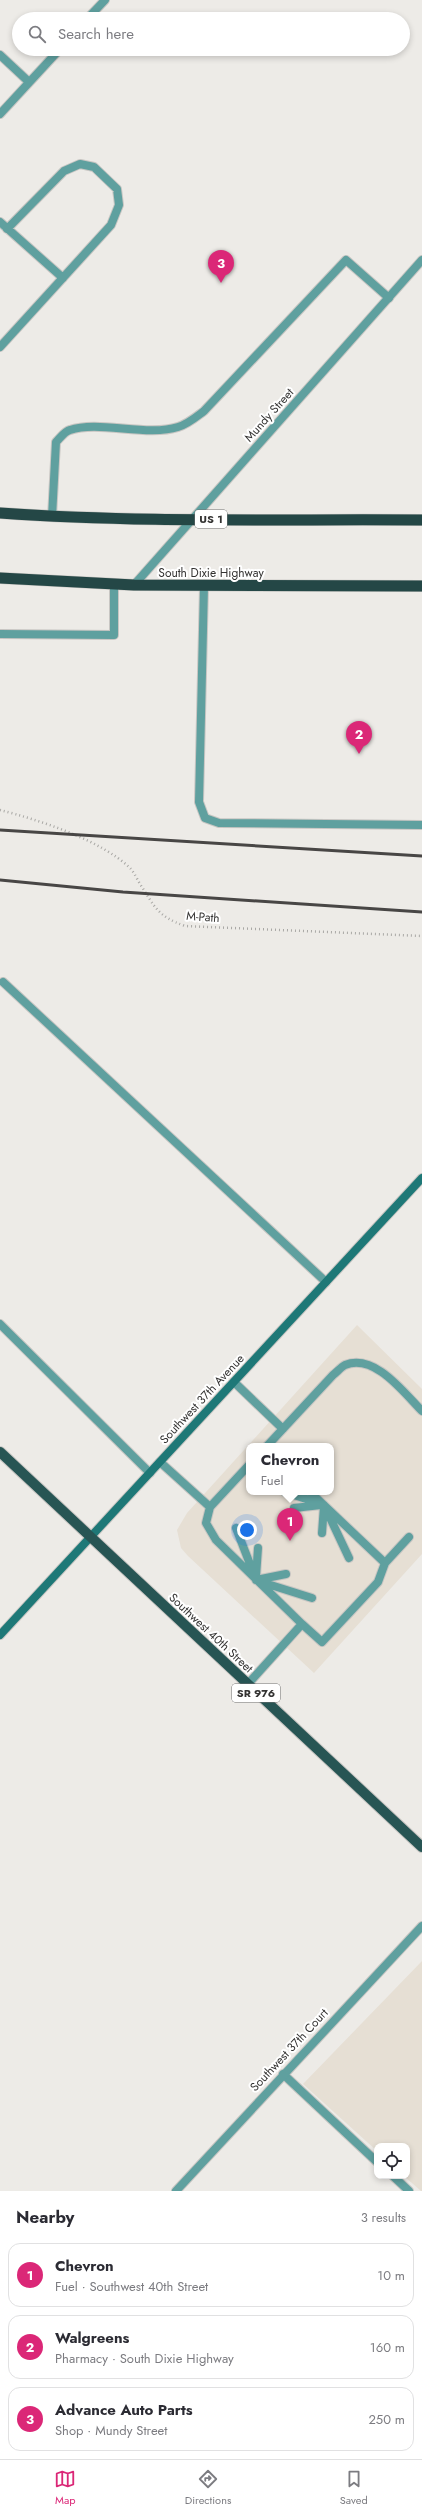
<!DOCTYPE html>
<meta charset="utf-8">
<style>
body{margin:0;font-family:Jost,sans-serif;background:#f2f2f3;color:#2b2b33}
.controls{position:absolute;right:12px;bottom:12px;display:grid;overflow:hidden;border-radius:8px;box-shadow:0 2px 6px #0003}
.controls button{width:36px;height:36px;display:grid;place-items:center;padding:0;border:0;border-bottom:1px solid #e1e1e2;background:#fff;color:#2b2b33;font:20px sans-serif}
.you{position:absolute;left:247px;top:1530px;width:14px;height:14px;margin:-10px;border:3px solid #fff;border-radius:50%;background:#1a73e8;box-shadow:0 0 0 6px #1a73e833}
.badge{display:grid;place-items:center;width:26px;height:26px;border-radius:50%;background:#db2777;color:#fff;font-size:13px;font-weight:700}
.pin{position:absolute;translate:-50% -33px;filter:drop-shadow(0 1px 2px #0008)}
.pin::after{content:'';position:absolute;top:21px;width:14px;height:12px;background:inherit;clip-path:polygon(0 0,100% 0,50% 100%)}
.popup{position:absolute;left:246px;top:1443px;width:88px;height:52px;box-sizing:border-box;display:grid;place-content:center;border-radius:8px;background:#fff;filter:drop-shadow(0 1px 3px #0005);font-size:13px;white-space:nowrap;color:#7c7c81}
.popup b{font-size:15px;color:#2b2b33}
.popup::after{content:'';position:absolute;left:50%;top:100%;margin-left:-8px;border:8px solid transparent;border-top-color:#fff}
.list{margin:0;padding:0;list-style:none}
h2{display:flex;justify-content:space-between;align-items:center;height:52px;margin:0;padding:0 16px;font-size:17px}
h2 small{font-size:13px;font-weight:400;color:#7c7c81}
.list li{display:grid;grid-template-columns:26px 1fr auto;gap:12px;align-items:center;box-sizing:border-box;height:64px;margin:0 8px 8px;padding:0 8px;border:1px solid #e1e1e2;border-radius:12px}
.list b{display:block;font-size:15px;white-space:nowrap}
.list p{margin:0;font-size:13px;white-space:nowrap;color:#7c7c81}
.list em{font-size:13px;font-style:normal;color:#7c7c81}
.icon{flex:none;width:22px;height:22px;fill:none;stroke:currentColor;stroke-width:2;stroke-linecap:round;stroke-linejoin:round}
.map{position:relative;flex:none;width:422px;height:2191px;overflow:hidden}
.search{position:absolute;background:#fff;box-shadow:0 2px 6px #0003;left:12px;right:12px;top:12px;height:44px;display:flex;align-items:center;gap:10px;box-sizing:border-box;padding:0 14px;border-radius:22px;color:#7c7c81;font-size:15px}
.sheet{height:268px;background:#fff}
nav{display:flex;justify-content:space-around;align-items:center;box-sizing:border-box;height:56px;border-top:1px solid #e1e1e2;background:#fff;font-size:11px;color:#7c7c81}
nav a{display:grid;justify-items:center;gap:2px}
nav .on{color:#db2777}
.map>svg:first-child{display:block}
</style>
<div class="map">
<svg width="422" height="2191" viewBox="0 0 422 2191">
<rect width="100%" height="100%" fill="#edebe7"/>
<path fill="#e6dfd4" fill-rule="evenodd" d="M 357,1325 L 422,1389 L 422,1554 L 314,1673 L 188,1556 L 181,1548 L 177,1530 L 187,1513 ZM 249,1446 L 331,1446 L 331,1492 L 249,1492 Z
M 422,1961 L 422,2191 L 421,2191 L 404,2176 L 407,2176 L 407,2146 L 377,2146 L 377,2151 L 303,2084 Z"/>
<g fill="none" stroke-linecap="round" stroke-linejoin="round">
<g stroke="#c8c6c3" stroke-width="10">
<path id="service" d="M 0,222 L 63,278
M 0,347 L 111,225 L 119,205 L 117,189 L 94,167 L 80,164 L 64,171 L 7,229
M 52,517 L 56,442 C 60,438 65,431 70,430 C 98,420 147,437 178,427 C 188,424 196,417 204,411 L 346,260 L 389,298
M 204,586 L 199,802 L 205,818 L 219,823 L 422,825
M 0,634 L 114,635 L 114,584
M 3,982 L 326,1282
M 0,1324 L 150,1473
M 234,1382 L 283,1429
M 267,1446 L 333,1375 C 337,1372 341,1367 345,1365 C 375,1353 404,1393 422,1411
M 160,1462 L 210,1507
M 285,1492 L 324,1505 L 349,1558
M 310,1492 L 385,1563
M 294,1508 L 321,1505
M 236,1528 L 255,1577
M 322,1533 L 324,1506
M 256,1577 L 258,1548
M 256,1580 L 286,1574
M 258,1581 L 312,1598
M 302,1624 L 322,1642 L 378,1582 L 385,1563 L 409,1537
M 247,1685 L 302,1624 L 216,1540 L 206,1523 L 210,1507 L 249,1465
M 283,2074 L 377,2162
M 393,2176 L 409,2191"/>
</g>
<g stroke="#c8c6c3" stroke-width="10">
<path id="minor" d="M 87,19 L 105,0
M 0,55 L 29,82
M 0,114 L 60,49
M 134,585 L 422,260
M 176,2191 L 422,1926"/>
</g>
<g stroke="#c8c6c3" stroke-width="10">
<path id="secondary" d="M 0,1635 L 422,1178"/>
</g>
<g stroke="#c8c6c3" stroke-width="12">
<path id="primary" d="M 0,1452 L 422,1847"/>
</g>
<g stroke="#c8c6c3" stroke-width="12">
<path id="trunk" d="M 0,513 C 140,523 282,519 422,520
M 0,578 L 134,585 L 422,586"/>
</g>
<path stroke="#a9a8a5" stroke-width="2.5" stroke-dasharray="1 3" stroke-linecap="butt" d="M 0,810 C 39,820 101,840 130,868 C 134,872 137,879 140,884 C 155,907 157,916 185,926 L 422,936"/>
<use href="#service" stroke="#5fa09f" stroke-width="8"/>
<use href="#minor" stroke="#5fa09f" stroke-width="8"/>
<use href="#secondary" stroke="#1e7877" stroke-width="8"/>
<use href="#primary" stroke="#275554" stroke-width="10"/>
<use href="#trunk" stroke="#244746" stroke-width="11"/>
<path stroke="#484645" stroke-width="3" d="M 0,830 L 422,856
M 0,880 L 123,892 L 422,912"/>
</g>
<g text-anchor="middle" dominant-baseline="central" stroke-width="4" stroke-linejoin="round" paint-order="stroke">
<g fill="#fff" stroke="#717070" stroke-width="1">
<rect x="195" y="510" width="32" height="18" rx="3"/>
<rect x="232" y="1684" width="48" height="18" rx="3"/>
</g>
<g font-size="11" font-weight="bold" fill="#343332">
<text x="211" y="519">US 1</text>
<text x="256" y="1693">SR 976</text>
</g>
<g font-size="12" fill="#343332" stroke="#fff">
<text transform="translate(269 415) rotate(-48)">Mundy Street</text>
<text x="211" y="573">South Dixie Highway</text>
<text transform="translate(203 917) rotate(4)">M-Path</text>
<text transform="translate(202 1399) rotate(-47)">Southwest 37th Avenue</text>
<text transform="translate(211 1633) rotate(43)">Southwest 40th Street</text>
<text transform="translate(289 2050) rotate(-47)">Southwest 37th Court</text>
</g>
</g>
</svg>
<div class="controls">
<button><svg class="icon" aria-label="locate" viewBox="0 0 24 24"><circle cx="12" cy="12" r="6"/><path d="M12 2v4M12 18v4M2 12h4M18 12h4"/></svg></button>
</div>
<div class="you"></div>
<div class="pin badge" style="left:290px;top:1541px">1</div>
<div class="popup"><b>Chevron</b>Fuel</div>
<div class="pin badge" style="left:359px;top:754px">2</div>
<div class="pin badge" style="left:221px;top:283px">3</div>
<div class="search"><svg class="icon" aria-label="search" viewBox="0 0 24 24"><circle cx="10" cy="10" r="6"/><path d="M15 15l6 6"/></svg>Search here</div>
</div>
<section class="sheet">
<h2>Nearby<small>3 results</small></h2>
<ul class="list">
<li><span class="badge">1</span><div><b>Chevron</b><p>Fuel · Southwest 40th Street</p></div><em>10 m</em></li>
<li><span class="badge">2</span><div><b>Walgreens</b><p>Pharmacy · South Dixie Highway</p></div><em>160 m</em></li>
<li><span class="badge">3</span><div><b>Advance Auto Parts</b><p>Shop · Mundy Street</p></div><em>250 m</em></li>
</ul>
</section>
<nav>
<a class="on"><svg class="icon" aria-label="map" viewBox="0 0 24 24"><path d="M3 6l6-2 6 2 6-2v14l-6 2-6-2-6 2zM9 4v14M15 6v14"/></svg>Map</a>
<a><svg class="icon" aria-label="directions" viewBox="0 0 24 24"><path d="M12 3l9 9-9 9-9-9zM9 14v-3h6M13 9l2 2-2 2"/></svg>Directions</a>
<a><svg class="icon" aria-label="saved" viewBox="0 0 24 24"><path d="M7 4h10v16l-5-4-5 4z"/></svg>Saved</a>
</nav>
